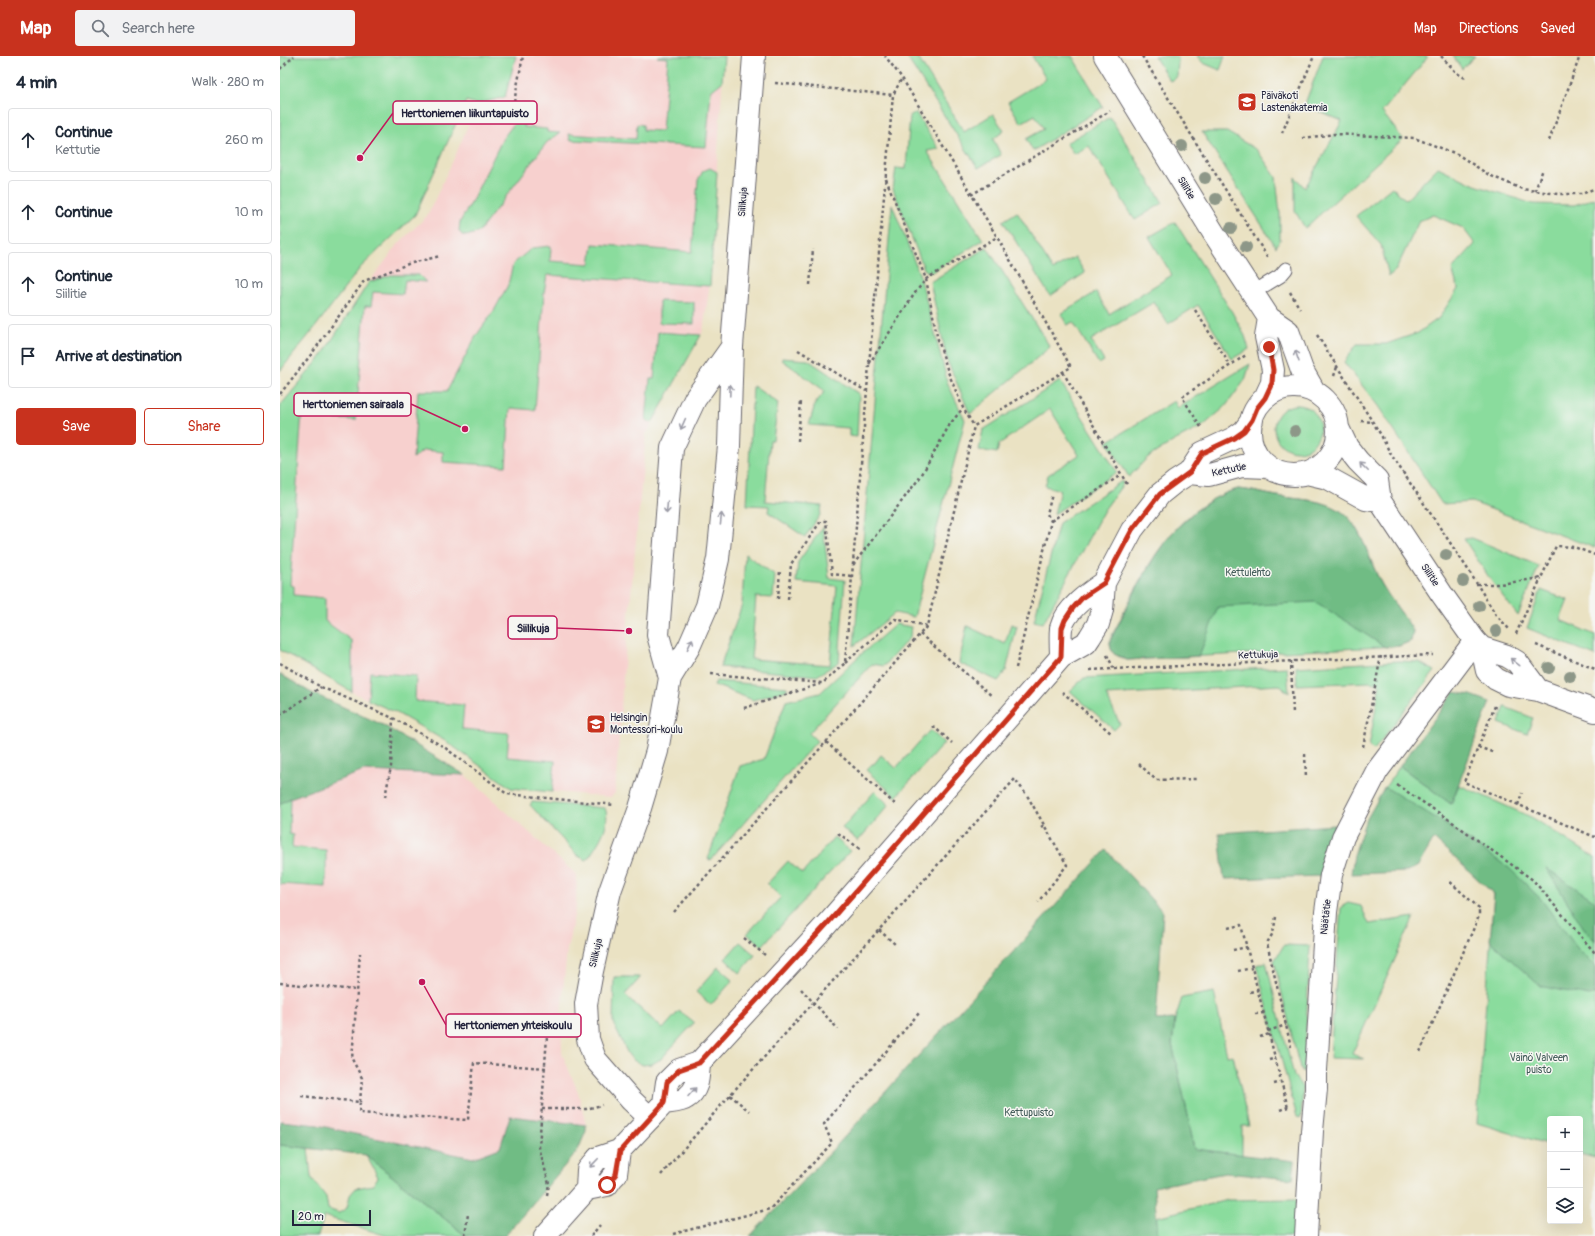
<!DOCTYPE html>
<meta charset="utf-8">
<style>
body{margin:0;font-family:Pangolin,sans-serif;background:#f2f2f3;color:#1f2937}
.controls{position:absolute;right:12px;bottom:12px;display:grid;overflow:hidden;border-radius:4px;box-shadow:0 4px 16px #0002}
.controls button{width:36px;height:36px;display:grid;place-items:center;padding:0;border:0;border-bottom:1px solid #e0e1e3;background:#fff;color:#1f2937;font:20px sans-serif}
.scale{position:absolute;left:12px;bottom:10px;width:79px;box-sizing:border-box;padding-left:4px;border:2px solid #22223b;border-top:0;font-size:11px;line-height:14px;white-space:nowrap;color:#22223b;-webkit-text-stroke:3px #f6f6f2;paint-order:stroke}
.stop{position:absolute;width:12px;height:12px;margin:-9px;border:3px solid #c8321e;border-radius:50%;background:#fff}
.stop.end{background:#c8321e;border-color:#fff;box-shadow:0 1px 4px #0008}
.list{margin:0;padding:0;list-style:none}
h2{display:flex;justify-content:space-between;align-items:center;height:52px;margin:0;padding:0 16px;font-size:17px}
h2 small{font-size:13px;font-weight:400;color:#747a83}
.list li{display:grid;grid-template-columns:26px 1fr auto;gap:12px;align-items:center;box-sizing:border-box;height:64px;margin:0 8px 8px;padding:0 8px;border:1px solid #e0e1e3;border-radius:4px}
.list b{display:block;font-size:15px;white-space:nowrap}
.list p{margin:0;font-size:13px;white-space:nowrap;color:#747a83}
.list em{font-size:13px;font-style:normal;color:#747a83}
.actions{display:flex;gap:8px;padding:12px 16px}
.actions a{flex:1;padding:9px 0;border:1px solid #c8321e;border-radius:4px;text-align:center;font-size:14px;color:#c8321e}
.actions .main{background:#c8321e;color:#fff}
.icon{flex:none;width:22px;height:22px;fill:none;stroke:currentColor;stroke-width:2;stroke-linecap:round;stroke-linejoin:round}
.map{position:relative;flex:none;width:1315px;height:1180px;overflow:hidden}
header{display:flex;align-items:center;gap:24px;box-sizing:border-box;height:56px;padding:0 20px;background:#c8321e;color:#fff}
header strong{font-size:19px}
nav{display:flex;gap:22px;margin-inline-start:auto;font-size:14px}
.search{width:280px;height:36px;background:#f2f2f3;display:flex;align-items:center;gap:10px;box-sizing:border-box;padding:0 14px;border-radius:4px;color:#747a83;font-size:15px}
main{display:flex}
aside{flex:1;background:#fff}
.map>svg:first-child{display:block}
</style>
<header>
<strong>Map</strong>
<div class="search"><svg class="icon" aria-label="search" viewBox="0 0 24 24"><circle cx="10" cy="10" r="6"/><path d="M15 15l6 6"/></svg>Search here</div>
<nav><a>Map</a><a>Directions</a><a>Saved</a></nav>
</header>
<main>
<aside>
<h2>4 min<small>Walk · 280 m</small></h2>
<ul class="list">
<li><svg class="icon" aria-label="ahead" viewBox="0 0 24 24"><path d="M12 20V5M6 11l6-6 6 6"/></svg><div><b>Continue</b><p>Kettutie</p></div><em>260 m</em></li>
<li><svg class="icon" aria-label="ahead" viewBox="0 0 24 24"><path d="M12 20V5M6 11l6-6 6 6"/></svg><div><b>Continue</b></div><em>10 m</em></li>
<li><svg class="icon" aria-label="ahead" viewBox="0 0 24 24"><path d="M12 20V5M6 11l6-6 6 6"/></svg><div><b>Continue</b><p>Siilitie</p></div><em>10 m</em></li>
<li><svg class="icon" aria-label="arrive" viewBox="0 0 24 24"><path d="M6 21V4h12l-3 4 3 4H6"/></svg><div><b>Arrive at destination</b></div></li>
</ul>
<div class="actions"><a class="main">Save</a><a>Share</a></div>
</aside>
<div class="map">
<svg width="1315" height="1180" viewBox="0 0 1315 1180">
<rect width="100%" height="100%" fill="#f6f6f2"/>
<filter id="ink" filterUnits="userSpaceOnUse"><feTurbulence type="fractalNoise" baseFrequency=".025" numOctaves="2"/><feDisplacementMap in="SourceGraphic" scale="8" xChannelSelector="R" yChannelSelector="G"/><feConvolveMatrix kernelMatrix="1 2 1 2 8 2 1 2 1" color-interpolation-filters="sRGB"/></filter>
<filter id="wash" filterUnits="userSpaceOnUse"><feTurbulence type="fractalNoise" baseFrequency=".012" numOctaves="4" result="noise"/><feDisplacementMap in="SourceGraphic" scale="16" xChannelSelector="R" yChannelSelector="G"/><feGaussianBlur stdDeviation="0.9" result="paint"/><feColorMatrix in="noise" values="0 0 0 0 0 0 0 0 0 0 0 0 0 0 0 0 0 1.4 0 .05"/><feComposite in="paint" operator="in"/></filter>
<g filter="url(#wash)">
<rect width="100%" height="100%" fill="#eae2c3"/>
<path fill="#f7d0ce" d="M 201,0 L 444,0 L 429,234 L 423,275 L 366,379 L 344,611 L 335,737 L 331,741 L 231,732 L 167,686 L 115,656 L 72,636 L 0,594 L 0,350 L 41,301 L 86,230 L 120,186 L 147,160 L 176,98 L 197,48 Z
M 84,715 L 185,719 L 297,819 L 296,850 L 287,893 L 281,958 L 282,997 L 298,1036 L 306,1069 L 230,1060 L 220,1092 L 193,1102 L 70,1077 L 38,1069 L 0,1065 L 0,748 L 10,742 Z"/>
<path fill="#8adc9d" stroke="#567f6c" d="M 0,0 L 236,0 L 225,41 L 197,48 L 186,45 L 135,159 L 80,212 L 33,274 L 0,315 Z
M 378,0 L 444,0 L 442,26 L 431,35 L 426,91 L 290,84 L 289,78 L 356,83 L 357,68 L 363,69 L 363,74 L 382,75 L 388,2 L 377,1 Z
M 626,0 L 637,0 L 684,76 L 713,58 L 724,75 L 713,83 L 721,99 L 698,112 Z
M 752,0 L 792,0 L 823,51 L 753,95 L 746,83 L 764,73 L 755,59 L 741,67 L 728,46 L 766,23 Z
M 874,0 L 896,0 L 898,4 L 897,21 L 890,25 Z
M 917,0 L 945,0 L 940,14 L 923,7 Z
M 1043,0 L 1147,0 L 1147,2 L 1102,56 L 1123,83 L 1025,172 L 1015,155 L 1015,121 L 1025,132 L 1062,65 L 1027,50 L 1026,45 Z
M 1173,0 L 1195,0 L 1182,13 Z
M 636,57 L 659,93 L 647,95 L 703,184 L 652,216 L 648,216 L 644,213 L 613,133 L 616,112 L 626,113 L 630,59 Z
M 245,61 L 244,71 L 267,73 L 267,76 L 280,77 L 267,86 L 199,176 L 187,180 L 182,179 L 179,175 L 180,166 L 193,143 L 223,82 L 236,65 Z
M 830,61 L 883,147 L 855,164 L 809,90 L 794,98 L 786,87 Z
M 922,76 L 947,76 L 977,94 L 996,121 L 1000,158 L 1000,184 L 996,191 Z
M 1158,111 L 1195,129 L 1253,148 L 1294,149 L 1315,142 L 1315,492 L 1192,446 L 1162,448 L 1098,350 L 1064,306 L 1077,288 L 1106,288 L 1138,277 L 1159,262 L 1178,233 L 1172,213 L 1195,188 L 1183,172 L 1153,159 L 1139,165 L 1116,214 L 1109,220 L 1101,189 L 1076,160 L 1112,131 L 1126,144 Z
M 430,112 L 437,116 L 430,230 L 267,219 L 264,237 L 255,354 L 230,352 L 226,410 L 163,406 L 163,396 L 144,394 L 133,402 L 138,335 L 167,335 L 196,280 L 215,253 L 228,229 L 233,208 L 252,192 L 271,190 L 270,205 L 310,208 L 313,188 L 412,196 L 418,124 L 423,115 Z
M 612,148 L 640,220 L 668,328 L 685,364 L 634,561 L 615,557 L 574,590 Z
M 737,156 L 773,214 L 795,201 L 805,217 L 770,240 L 723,165 Z
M 895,166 L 952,256 L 965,280 L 969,293 L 952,303 L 918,249 L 888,268 L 874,246 L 811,284 L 824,305 L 819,308 L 793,266 L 787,269 L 781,258 L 816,236 L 829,258 L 892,219 L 869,181 Z
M 707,191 L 770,291 L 690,358 L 667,304 L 650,226 Z
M 111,219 L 139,219 L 146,226 L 125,224 L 123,238 L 93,236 L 91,250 L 85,250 L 76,364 L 55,363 L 56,357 L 22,355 L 10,529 L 14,530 L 14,539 L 45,542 L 45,565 L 72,585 L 72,636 L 0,594 L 0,350 L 41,301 L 89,226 Z
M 379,245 L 414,246 L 414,268 L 379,267 Z
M 378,276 L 421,279 L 372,367 L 366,364 L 370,323 L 374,323 Z
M 502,302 L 528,304 L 579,338 L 577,381 L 569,380 L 569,372 L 529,369 L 535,348 L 545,335 L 502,304 Z
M 970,308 L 965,324 L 945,351 L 923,370 L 894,385 L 867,402 L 849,421 L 827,386 L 894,345 L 898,352 Z
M 780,325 L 837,416 L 774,458 L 780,434 L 765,430 L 768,419 L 799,399 L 770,353 L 719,388 L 717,397 L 699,394 L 703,374 Z
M 473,330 L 498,347 L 493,384 L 490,384 L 485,445 L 542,450 L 540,459 L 525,481 L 488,456 L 489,450 L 467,449 Z
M994 372a23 23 0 1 1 46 0a23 23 0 1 1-46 0Z
M 842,425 L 843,428 L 824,454 L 763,567 L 754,565 L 779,467 Z
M 958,433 C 972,434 984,438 997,440 C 1025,445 1057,442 1074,469 C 1086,487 1091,508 1101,527 C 1110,544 1124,558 1133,575 L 1131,585 L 1119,590 L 847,604 C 838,601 829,596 830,585 C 831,579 837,571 839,566 C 854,536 870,502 893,476 C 910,457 932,440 958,433 Z
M 543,471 L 549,522 L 565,524 L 559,606 L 537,620 L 440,611 L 462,549 L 465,498 L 495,519 L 493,542 L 476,541 L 471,603 L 550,609 L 557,530 L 516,526 L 518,506 Z
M 1192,482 L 1259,510 L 1238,560 L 1212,526 L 1184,483 Z
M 1261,534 L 1288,544 L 1280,564 L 1315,579 L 1315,600 L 1247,572 Z
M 616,568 L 631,571 L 630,581 L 604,610 L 592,608 L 529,677 L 537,685 L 431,804 L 428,803 L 460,710 L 484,703 L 506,645 L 540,637 L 579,600 Z
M 731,568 L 737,570 L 726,615 L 718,625 L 679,607 L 687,570 L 725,588 Z
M 1119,605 L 1138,606 L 1155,615 L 1094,694 L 1089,691 L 1100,628 L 1090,626 L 1017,629 L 1016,611 Z
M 1007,611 L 1009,637 L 999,629 L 826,639 L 840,668 L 834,674 L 790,635 L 804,622 Z
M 90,616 L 136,620 L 135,645 L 184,649 L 182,673 L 229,677 L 227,701 L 275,705 L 272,736 L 231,732 L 167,686 L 115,656 L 88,644 Z
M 436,625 L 507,631 L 507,634 L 473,644 L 434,629 Z
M 1225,651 L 1253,662 L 1247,678 L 1219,667 Z
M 650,674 L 664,687 L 616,741 L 586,714 L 592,708 L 594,708 L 601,699 L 616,712 Z
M 1120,710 L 1171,748 L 1179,729 L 1253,762 L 1315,802 L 1315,1102 L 1300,1098 L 1300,1063 L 1270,1063 L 1270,1089 L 1197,1067 L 1214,838 L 1103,734 Z
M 595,735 L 609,749 L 578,785 L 562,772 Z
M 10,742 L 9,778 L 13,779 L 12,791 L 46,794 L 46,831 L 0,828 L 0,748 Z
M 252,746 L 325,752 C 332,770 316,790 307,804 L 298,800 L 250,749 Z
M 554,781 L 570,795 L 482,890 L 467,878 L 501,841 L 487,828 L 508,805 L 522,818 Z
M 1068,847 L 1081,850 L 1089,868 L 1134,861 L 1072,998 L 1084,1003 L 1050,1002 L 1061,851 Z
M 460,886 L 475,899 L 460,917 L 445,903 Z
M 1004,889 L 1030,890 L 1024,1016 L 1020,1013 L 994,905 Z
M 986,906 L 1014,1020 L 1023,1032 L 1021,1062 L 1017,1061 L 976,909 Z
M 438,911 L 453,924 L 431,949 L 416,936 Z
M 334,921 L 358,921 L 360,922 L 345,939 L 383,973 L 399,955 L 414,967 L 381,1003 L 372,1008 L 363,1009 L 353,1004 L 348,998 L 333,967 Z
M 934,936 L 947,1000 L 953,999 L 969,1070 L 962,1070 L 962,1099 L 914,1093 L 908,1060 L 892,988 L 895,963 L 902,942 Z
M 0,1089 L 28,1092 L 31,1121 L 46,1141 L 48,1153 L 59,1157 L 67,1152 L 70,1139 L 76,1132 L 93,1129 L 98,1121 L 86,1099 L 186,1180 L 107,1180 L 44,1160 L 38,1180 L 0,1180 Z
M 1017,1143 L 1014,1180 L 878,1180 L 876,1161 L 948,1144 Z"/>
<path fill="#6fbc84" stroke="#486f60" d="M 958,433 C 972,434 984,438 997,440 C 1025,445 1057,442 1074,469 C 1086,487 1091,508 1101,527 C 1110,544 1124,558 1133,575 L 1131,585 L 1119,590 L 1105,591 L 1036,546 L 938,551 L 919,600 L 847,604 L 834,598 L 831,593 L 830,585 L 851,543 L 875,500 L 892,477 L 914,456 L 933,443 L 948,436 Z
M 0,618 L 30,636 L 103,669 L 185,719 L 84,715 L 10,742 L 0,748 Z
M 1174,636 L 1191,639 L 1210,646 L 1171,748 L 1120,710 Z
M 1105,731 L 1159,764 L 1229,812 L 1261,843 L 1298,893 L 1315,910 L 1315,938 L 1309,940 L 1260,930 L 1210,885 L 1214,838 L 1154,783 L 1138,810 L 1127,816 L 1071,818 L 1074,799 L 1085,766 Z
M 1055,769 L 1044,820 L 944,823 L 939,777 Z
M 826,794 L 883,856 L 876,964 L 895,963 L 892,988 L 908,1060 L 914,1093 L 1015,1105 L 1013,1123 L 945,1117 L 874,1131 L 878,1180 L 470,1180 L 557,1089 Z
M 1266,812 L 1315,845 L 1315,885 L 1303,871 Z
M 230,1060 L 306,1069 L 306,1075 L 298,1094 L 225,1180 L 186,1180 L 86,1099 L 0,1089 L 0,1065 L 38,1069 L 70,1077 L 193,1102 L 220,1092 Z"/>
</g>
<g filter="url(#ink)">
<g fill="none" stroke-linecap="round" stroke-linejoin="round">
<g stroke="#68656b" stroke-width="15">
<path id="service" d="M 972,237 L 1000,220 L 1006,213"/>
</g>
<g stroke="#68656b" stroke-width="24">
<path id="minor" d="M 390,622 L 378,579 L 392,392 L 415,343 L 452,291
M 370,1062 L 351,1044 L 315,1003 L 308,983 L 306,948 L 312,915 L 330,835 L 360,752 L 377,695 L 390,622 L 409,591 L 427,550 L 438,503 L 449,390 L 452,291 L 474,0
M 1026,1180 L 1032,1075 L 1036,1033 L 1036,1014 L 1046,856 L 1051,819 L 1063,781 L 1097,715 L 1195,585"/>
</g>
<g stroke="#68656b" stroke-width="24">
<path id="tertiary" d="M 825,0 L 933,176 L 989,262 L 1008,275 L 1022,314 L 1034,335
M970 375a44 44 0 1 1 88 0a44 44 0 1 1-88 0Z
M 985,342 L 992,327 L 993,314 L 986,281 L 989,262
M 1058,372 L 1067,391 L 1078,405 L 1097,424 L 1100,445 L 1161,537 L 1195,585 L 1202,592 L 1227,600 L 1237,606 L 1258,634
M 909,417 L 929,419 L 962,410 L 989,411
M 1027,417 L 1048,422 L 1086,443 L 1100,445
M 1202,592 L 1207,615 L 1216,623 L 1228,629 L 1258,634 L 1315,655
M 781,601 C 781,592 780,581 781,572 C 786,553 809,537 824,527
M 384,1047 C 390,1046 401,1046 406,1042 C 419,1034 418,1020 419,1007
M 307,1133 L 308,1114 L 314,1107 L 318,1102 L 339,1095 L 370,1062 L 384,1047 L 387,1026 L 399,1014 L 419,1007 L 547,868 L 781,601 L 806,587 L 810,581 L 818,568 L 822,554 L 824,527 L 852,474 L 880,438 L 895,426 L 909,417 L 922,397 L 954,382 L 964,375 L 972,364
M 265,1180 L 307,1133 L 327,1129 L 332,1122 L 336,1118 L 339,1095"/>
</g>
<path stroke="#68656b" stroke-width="2.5" stroke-dasharray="3 3" stroke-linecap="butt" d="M 862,0 L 988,202
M 1161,0 L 1177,17 L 1185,22
M 0,13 L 14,0
M 495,27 L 613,39
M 234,46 L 243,0
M 1002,77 L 1034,0
M 1023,82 L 1055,78 L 1134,82 L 1177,98 L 1209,119 L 1242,133 L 1278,138 L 1302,138 L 1315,132
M 1269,85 L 1300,0
M 606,123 L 646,223 L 657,280 L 668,316 L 683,352 L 694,370
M 1255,135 L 1263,113
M 691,139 L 830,55
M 530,229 L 533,193
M 1010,236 L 1020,253
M 915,254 L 950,309
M 1037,279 L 1101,379 L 1110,397 L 1189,515 L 1216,559 L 1230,574
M 518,294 L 586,335
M 589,308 L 635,237 L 646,223 L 717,181
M 783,316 L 848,430
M 1054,320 L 1057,311
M 0,338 L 33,296 L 84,225 L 128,208 L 160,200
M 1081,365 L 1092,366
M 921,371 L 902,341 L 966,299
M 518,385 L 521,345
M 771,465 L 841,419
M 573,509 L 641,420 L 670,368 L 683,352
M 1197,528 L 1220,528 L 1261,522 L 1276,490 L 1294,491 L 1315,499
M 498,543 L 500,514
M 508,543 L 511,508 L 541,465 L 546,465 L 552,518 L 572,520
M 640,578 L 712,640
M 1236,578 L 1261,522
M 1256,589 L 1315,613
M 827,599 L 834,613
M 1011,605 L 1013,658
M 0,607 L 41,631 L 113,662 L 164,691 L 227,738 L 335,749
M 565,607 L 615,563 L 647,570
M 736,612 L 771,465 L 767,458 L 772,438
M 810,614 L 1153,599
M 431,618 L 543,627 L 565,607 L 589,309 L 613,39 L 622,22
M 782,636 L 831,677
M 1215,650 L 1184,726 L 1315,781
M 464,652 L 540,628
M 0,659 L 41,631
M 653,670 L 672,687
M 546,686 L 617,750
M 1083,691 L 1101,600
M 1198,691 L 1215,697
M 1025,698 L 1026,722
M 859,708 L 876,724 L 916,723
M 1117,729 L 1171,765 L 1253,824 L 1315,897
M 105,741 L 111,711 L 113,662
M 1238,749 L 1242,737
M 761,771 L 764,769
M 558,777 L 580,793
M 394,856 L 546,686 L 647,570 L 694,370 L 791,311 L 717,181 L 622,22 L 605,0
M 996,861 L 993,877 L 987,887 L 1011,991
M 948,872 L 961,869 L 1008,1052
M 599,874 L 616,889
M 464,882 L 485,899
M 953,894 L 967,891
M 958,915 L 972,912
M 0,927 L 77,934
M 521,933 L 558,973
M 970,936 L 978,934
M 975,958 L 984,957
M 988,975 L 1006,969
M 980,981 L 989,978
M 1140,996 L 1199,860 L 1199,852 L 1168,824
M 989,1004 L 996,1002
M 994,1028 L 1002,1026
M 450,1039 L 469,1055
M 21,1040 L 80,1046 L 79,1057 L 188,1064 L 194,1007 L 266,1012
M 80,1046 L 82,1022 L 72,1003 L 80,897
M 262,1053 L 306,1053 L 322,1049
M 1000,1054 L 1008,1051
M 381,1119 L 450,1039 L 735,723 L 748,741 L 787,809 L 758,846
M 267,1139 L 269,1128 L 259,1091 L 268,967 L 283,969
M 393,1178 L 490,1153 L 552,1087 L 544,1068 L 639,957
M 185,1180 L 188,1158
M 311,1180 L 320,1169"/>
<use href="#service" stroke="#fff" stroke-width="13"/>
<use href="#minor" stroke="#fff" stroke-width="22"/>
<use href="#tertiary" stroke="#fff" stroke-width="22"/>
</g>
<g fill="#8d9788">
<circle cx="902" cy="90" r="6"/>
<circle cx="925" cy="122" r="6"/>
<circle cx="936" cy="143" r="6"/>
<circle cx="951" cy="172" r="6"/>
<circle cx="966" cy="191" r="6"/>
<circle cx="1015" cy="375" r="6"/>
<circle cx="1166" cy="499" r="6"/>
<circle cx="1183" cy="525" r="6"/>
<circle cx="1199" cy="550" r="6"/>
<circle cx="1216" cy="575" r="6"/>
<circle cx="1269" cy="612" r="6"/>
<circle cx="1290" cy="620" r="6"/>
</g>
<defs><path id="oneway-shaft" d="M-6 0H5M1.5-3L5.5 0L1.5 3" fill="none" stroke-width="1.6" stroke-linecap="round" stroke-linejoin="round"/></defs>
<g stroke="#9c9ca7">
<use href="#oneway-shaft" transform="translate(1017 300) rotate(-109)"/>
<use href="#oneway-shaft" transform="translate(450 334) rotate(-88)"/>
<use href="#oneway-shaft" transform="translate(403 368) rotate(114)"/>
<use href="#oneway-shaft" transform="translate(1084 411) rotate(-135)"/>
<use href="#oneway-shaft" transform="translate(387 452) rotate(95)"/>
<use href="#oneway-shaft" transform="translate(441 463) rotate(-84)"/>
<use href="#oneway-shaft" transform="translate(410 588) rotate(-64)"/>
<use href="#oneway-shaft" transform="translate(1235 606) rotate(-142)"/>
<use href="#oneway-shaft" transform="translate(412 1036) rotate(-48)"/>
<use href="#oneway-shaft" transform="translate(314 1107) rotate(134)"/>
</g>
</g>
<g fill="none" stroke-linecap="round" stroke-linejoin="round" filter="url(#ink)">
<path stroke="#c8321e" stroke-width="5" d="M 327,1129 L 336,1118 L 340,1095 L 384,1047 L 387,1026 L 399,1014 L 419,1007 L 547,868 L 781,601 L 782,572 L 785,564 L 793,552 L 803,541 L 824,527 L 852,474 L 880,438 L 910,416 L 922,397 L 954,382 L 964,375 L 972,364 L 977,352 L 985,342 L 992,327 L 993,314 L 989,291"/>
</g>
<defs>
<g id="school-square" transform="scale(1)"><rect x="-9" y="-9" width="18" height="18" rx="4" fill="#c8321e" stroke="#f6f6f2"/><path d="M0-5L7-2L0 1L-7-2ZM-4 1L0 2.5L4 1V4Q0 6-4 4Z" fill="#fff"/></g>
</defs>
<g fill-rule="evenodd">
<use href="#school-square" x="967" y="46"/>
<use href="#school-square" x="316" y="668"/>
</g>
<g text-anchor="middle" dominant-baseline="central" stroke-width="3" stroke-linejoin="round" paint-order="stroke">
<g font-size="10" fill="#22223b" stroke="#f6f6f2" text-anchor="start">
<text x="981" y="40">Päiväkoti<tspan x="981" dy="12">Lastenakatemia</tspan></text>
<text x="330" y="662">Helsingin<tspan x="330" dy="12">Montessori-koulu</tspan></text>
</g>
<g font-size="10" fill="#22223b" stroke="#f6f6f2">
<text transform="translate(906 132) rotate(59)">Siilitie</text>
<text transform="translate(463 146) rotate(-86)">Siilikuja</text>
<text transform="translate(949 414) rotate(-12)">Kettutie</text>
<text transform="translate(1150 519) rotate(57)">Siilitie</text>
<text transform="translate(978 599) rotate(-2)">Kettukuja</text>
<text transform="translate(1046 861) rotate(-84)">Näätätie</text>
<text transform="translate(316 897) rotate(-77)">Siilikuja</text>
</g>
<g font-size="10" fill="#415a58" stroke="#f6f6f2">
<text x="968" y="517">Kettulehto</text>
<text x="1259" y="1002">Väinö Valveen<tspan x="1259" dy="12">puisto</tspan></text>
<text x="749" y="1057">Kettupuisto</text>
</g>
</g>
<path fill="none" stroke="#c2185b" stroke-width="1.5" d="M80 102L113 57M185 373L131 348M349 575L277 572M142 926L166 969"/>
<g fill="#c2185b" stroke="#f6f6f2" stroke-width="1.5">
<circle cx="80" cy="102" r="4"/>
<circle cx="185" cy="373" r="4"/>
<circle cx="349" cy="575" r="4"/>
<circle cx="142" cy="926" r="4"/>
</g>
<g fill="#f6f6f2" stroke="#c2185b" stroke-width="1.5">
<rect x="113" y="45" width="144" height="23" rx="4"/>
<rect x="14" y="337" width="117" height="23" rx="4"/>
<rect x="228" y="560" width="49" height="23" rx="4"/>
<rect x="166" y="958" width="135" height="23" rx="4"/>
</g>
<g font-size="11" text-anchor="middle" font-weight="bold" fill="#22223b">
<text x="185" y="61">Herttoniemen liikuntapuisto</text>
<text x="73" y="352">Herttoniemen sairaala</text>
<text x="253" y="576">Siilikuja</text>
<text x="233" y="973">Herttoniemen yhteiskoulu</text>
</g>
</svg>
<div class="controls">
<button>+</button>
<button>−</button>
<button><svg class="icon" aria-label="layers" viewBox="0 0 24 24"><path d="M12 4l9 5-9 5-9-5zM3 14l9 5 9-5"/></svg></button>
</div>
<div class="scale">20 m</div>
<div class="stop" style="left:327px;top:1129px"></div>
<div class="stop end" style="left:989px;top:291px"></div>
</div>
</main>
